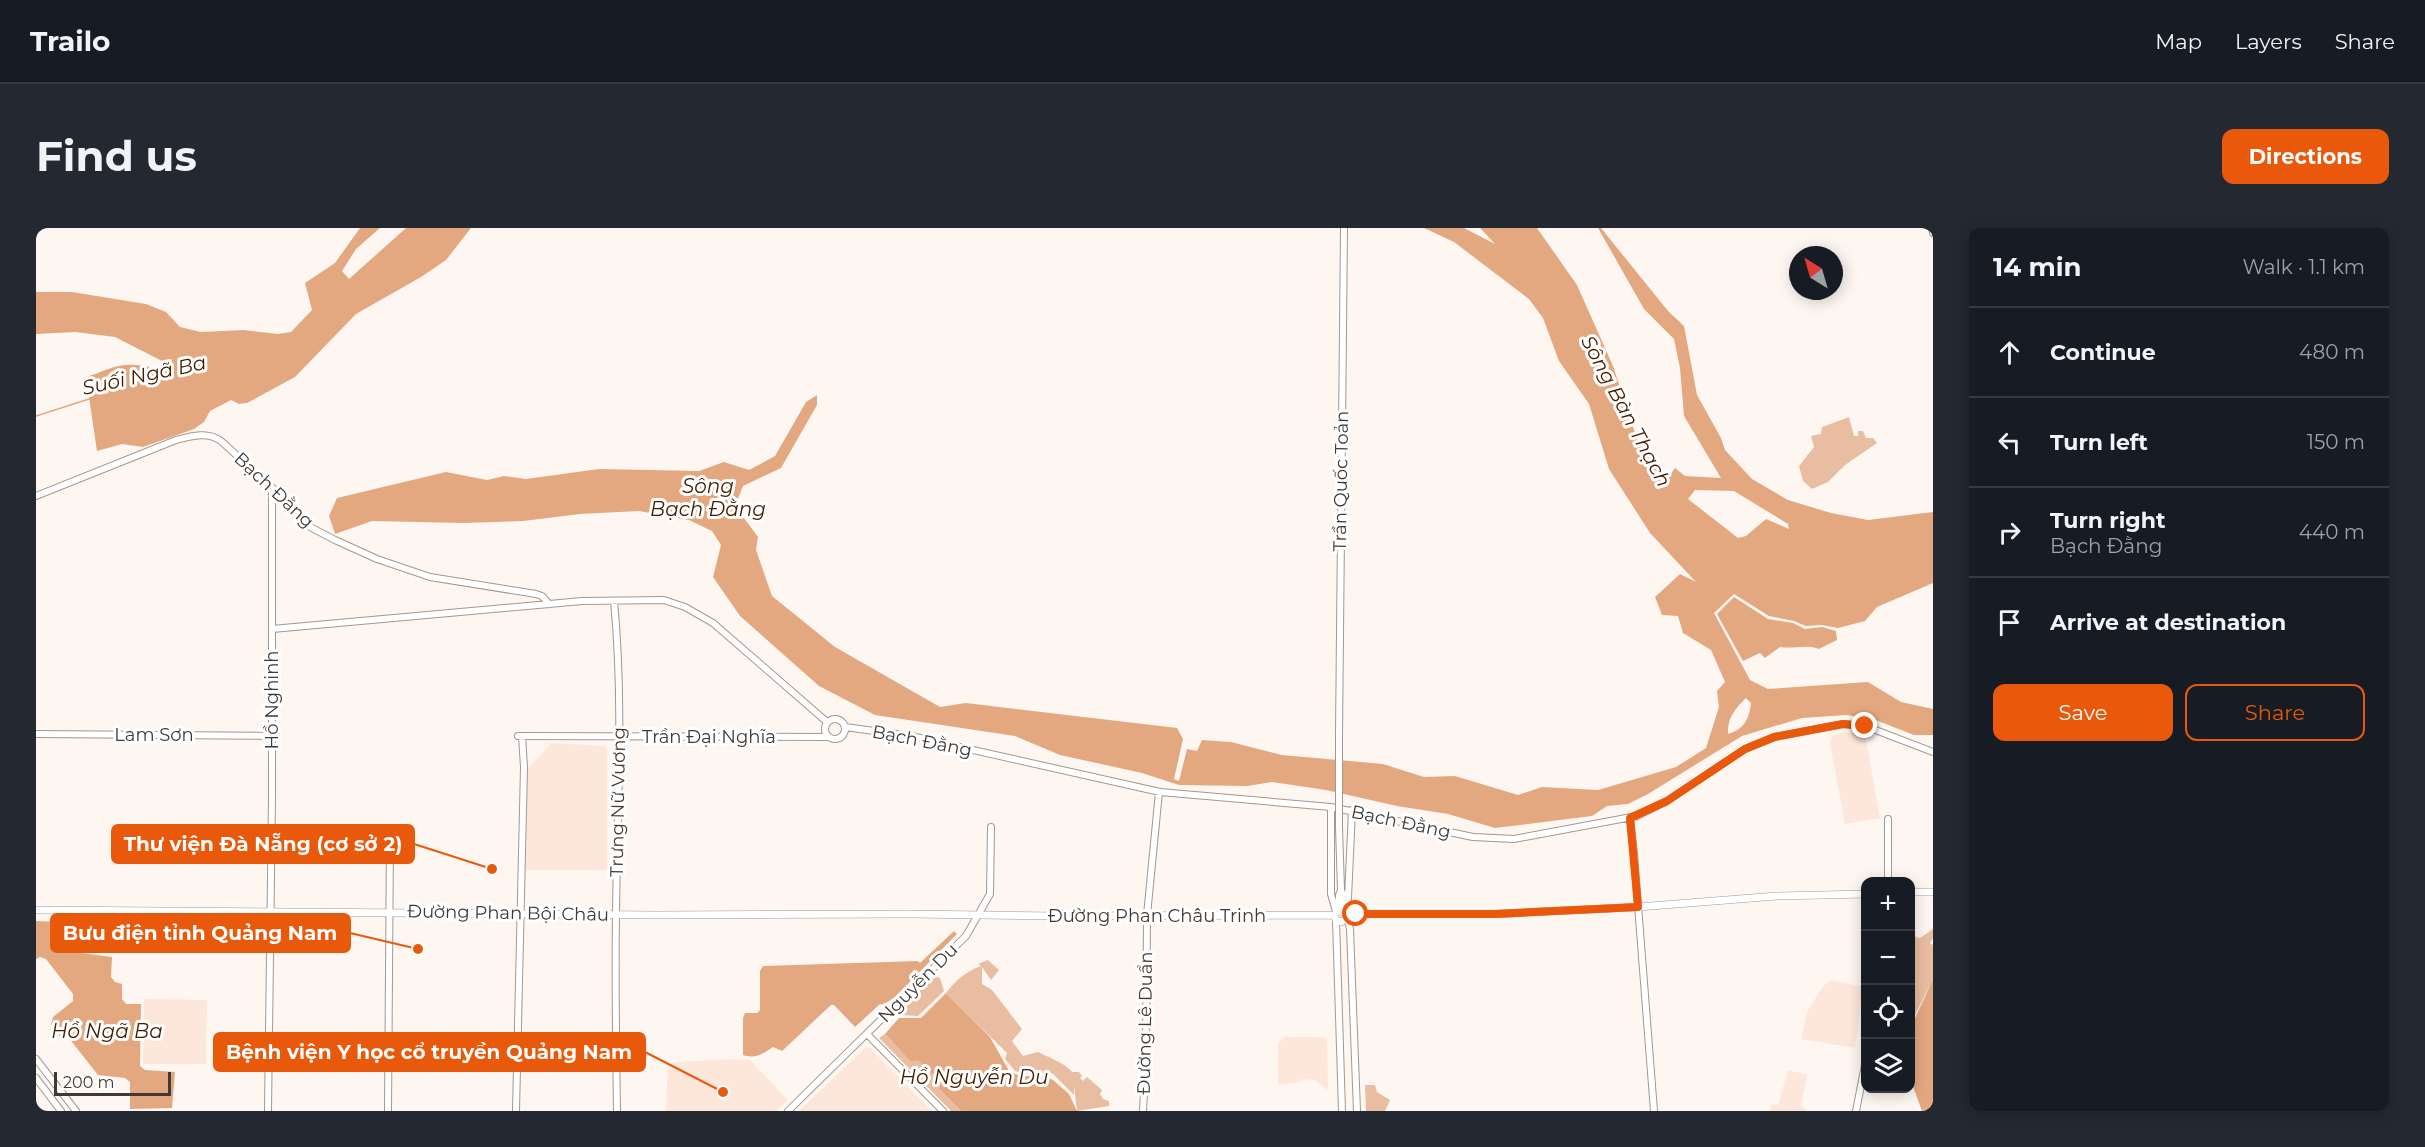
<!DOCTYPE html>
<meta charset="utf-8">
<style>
body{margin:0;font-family:Montserrat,sans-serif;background:#242831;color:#f1f3f6}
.controls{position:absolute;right:18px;bottom:18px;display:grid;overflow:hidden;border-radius:12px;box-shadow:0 3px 15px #0003}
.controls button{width:54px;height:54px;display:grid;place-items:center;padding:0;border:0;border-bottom:2px solid #363941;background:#171b24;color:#f1f3f6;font:30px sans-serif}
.compass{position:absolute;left:1753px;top:18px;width:54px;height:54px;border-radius:50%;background:#171b24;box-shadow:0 3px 15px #0003;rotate:323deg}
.scale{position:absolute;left:18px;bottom:15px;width:117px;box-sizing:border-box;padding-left:6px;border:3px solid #3f3a36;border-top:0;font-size:16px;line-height:21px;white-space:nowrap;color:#3f3a36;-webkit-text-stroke:4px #fff;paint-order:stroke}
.stop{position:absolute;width:18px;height:18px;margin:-14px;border:4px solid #ea580c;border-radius:50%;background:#fff}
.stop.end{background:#ea580c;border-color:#fff;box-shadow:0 2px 6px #0008}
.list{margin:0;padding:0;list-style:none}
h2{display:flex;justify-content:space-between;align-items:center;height:78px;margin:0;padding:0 24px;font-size:26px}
h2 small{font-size:20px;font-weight:400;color:#9ea1a6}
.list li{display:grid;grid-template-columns:39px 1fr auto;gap:18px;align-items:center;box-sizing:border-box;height:90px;padding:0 24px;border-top:2px solid #363941}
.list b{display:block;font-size:22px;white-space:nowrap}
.list p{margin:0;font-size:20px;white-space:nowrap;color:#9ea1a6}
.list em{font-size:20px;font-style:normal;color:#9ea1a6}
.actions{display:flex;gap:12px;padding:18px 24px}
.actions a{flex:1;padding:14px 0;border:2px solid #ea580c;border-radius:12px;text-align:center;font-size:21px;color:#ea580c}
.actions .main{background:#ea580c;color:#fff}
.icon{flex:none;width:33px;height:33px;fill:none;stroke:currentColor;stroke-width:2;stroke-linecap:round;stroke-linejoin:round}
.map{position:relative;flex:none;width:1897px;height:883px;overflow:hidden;border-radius:12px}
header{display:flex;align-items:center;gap:36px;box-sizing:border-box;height:84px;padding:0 30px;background:#171b24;border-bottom:2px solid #363941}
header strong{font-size:28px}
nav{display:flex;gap:33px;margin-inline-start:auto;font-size:21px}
.intro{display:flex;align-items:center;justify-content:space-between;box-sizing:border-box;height:144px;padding:0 36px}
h1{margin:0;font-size:42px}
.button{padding:15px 27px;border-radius:12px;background:#ea580c;color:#fff;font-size:21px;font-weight:700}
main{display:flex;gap:36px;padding:0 36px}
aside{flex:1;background:#171b24;border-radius:12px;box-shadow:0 3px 15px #0003}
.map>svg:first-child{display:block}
</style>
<header>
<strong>Trailo</strong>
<nav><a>Map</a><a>Layers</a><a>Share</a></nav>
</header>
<div class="intro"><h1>Find us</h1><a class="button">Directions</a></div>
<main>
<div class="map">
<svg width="1897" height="883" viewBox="0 0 1897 883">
<rect width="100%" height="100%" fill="#fef6f0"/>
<path fill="#fce7da" d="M 1807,504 L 1829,506 L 1844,590 L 1809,596 L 1794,516 L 1796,508 Z
M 515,515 L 569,518 L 571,521 L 571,642 L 490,642 L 491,542 Z
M 1795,752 L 1827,759 L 1819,820 L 1765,811 L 1771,784 L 1787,758 Z
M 108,771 L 171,772 L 170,836 L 107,836 Z
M 1249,809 L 1287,809 L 1291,811 L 1292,862 L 1279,852 L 1267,851 L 1264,854 L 1242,857 L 1242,815 Z
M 830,819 L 834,820 L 896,883 L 763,883 Z
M 697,831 L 714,832 L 752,872 L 740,883 L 630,883 L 632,837 L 641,834 Z
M 1752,842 L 1771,847 L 1765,878 L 1770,881 L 1769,883 L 1734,883 L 1736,876 L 1742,877 Z"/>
<path fill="#e9bda1" d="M 1813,189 L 1818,208 L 1822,208 L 1822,203 L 1827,203 L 1830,210 L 1837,210 L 1841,215 L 1809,237 L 1792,254 L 1776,261 L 1767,253 L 1763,238 L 1778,219 L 1775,208 L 1785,206 L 1786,199 Z
M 1876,699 L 1877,708 L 1884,710 L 1897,701 L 1897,710 L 1894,715 L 1897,717 L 1897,751 L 1876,793 Z
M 952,732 L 963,742 L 955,752 L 946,739 L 946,756 L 956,762 L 986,801 L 976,813 L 987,828 L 1002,824 C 1014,830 1029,835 1036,844 L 1043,844 L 1046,848 L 1044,850 L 1047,853 L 1051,849 L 1066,862 L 1064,866 L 1067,871 L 1073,873 L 1073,878 L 1041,883 L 1038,858 L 1038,867 L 1016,845 L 988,846 L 979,843 L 969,831 L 971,825 L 910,765 C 920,752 929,744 945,738 L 942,736 Z
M 899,748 L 904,750 L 908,763 L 882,788 L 865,787 L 863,783 Z
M 849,806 L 875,834 L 882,831 L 905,854 L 903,861 L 925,883 L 915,883 L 843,810 Z
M 1329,857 L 1339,857 L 1341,864 L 1354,872 L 1349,883 L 1330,883 Z"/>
<path fill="#e4a880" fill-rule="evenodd" d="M 324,0 L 344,0 L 320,21 L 306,43 L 313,51 L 370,0 L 435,0 L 410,32 L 385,49 L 320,86 L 259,149 L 211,175 L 203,176 L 195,172 L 174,183 L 168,194 L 158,201 L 107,219 L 86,216 L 61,223 L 50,149 C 70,143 79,135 101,137 C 111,138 121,142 129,138 L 128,134 L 79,109 L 39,104 L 0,106 L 0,64 L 36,64 L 110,76 L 130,84 L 144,99 L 165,104 L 208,102 L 242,106 L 255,104 L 276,82 L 269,55 L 299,35 Z
M 1388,0 L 1428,0 L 1459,16 L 1444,0 L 1501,0 L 1541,57 L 1577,138 L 1602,214 L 1629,254 L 1639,240 L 1649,248 L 1685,250 L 1648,188 L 1644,140 L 1638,111 L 1608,81 L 1562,0 L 1565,0 L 1632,83 L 1648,98 L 1661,167 L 1685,210 L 1689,222 L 1716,251 L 1752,272 L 1795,285 L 1832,292 L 1897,284 L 1897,355 L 1841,379 L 1829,393 L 1802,400 L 1786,397 L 1770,398 L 1758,393 L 1733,388 L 1698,366 L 1678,385 L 1714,452 L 1732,461 L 1832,454 L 1865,474 L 1897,481 L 1897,507 L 1878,507 L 1837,491 L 1810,487 L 1766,490 L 1706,508 L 1612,566 L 1592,576 L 1571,578 L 1556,588 L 1459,600 L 1412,586 L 1361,578 L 1290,562 L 1236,554 L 1211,558 L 1143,557 L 1106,545 L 1024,527 L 979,508 L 839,487 L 783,458 L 704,388 L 677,349 L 685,317 L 676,303 L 653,292 L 603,283 L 544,286 L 487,293 L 427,295 L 336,293 L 299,306 L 293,288 L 301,270 L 410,244 L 451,252 L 468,248 L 490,251 L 563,241 L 663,243 L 688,234 L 713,242 L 739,228 L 770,174 L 781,167 L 781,177 L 745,240 L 707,258 L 699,278 L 722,309 L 720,322 L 736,368 L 799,419 L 904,479 L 930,475 L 1141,500 L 1147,511 L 1138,551 L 1143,553 L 1151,521 L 1161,523 L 1166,512 L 1195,514 L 1246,527 L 1347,536 L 1388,549 L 1419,548 L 1482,567 L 1506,559 L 1562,562 L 1640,539 L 1670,520 L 1683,479 L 1681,463 L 1689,454 L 1675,422 L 1647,405 L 1642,388 L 1626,387 L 1619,369 L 1644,346 L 1660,354 L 1614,305 L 1573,241 L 1553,176 L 1523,133 L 1507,90 L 1493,71 L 1418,14 ZM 1659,262 L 1698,263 L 1752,296 L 1753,301 L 1730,291 L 1710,308 L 1702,310 L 1652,271 ZM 1710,470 L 1715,475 C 1713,492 1708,501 1692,506 C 1691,490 1699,481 1710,470 Z
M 1698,369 L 1732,391 L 1757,395 L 1769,401 L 1786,399 L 1800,403 L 1801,412 L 1783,421 C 1772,416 1757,421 1744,419 L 1729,430 L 1724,425 L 1707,433 L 1681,386 Z
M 0,693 L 24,694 L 24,718 L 30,723 L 76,729 L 75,749 L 79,754 L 86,756 L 86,771 L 90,776 L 105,776 L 104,838 L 109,842 L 139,844 L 136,880 L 94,881 L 94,854 L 89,850 L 62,847 L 32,809 L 25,810 L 15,796 L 17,789 L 37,773 L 37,766 L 10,731 L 4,729 L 0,731 Z
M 918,703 L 921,706 L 859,769 L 847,777 L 844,776 L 819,799 L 798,777 L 795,777 L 746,823 L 737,819 C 727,826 719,831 707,827 L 707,790 L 709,785 L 721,785 L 724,782 L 724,743 L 727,738 L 882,733 L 884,735 Z
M 1897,751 L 1897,883 L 1886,883 L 1875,853 L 1875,799 Z
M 910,765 L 954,809 L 973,843 L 984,848 L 1008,848 L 1017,852 L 1033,866 L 1041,883 L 925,883 L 903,861 L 905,854 L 882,832 L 875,834 L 849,806 L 863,790 L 885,790 Z"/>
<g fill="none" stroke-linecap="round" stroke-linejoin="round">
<path stroke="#e4a880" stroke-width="1.5" d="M 0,188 L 53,171"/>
<g stroke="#a4978f" stroke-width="8">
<path id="secondary" d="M 1896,0 L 1897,5
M 0,268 L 140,212 C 155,208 172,203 185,213 L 241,264 L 257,285 L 274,299 L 299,312 L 341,331 L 394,349 L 500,366 L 506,368 L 513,376
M 578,373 C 588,477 581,582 580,687 C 579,752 580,818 581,883
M 236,401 L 546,373 L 628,372 L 649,379 L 677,395 L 791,494
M789 501a10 10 0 1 1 20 0a10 10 0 1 1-20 0Z
M 809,499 L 875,508 L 1124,564 L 1295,579 L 1437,609 L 1478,611 L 1601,588 L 1631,573 L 1709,521 L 1739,509 L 1807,496 L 1829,498 L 1897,524
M 0,506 L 236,508
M 1303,507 L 1308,0
M 482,508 L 793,509
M 1295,579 L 1295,666 L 1300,683
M 1594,590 L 1598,626 L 1618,883
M 1852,591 L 1852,654
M 1303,599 L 1305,662
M 1303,682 L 1303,667 L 1305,662 L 1307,667 L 1308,679
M 1309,683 L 1312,670 L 1316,582
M 1311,687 L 1314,701 L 1321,883
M 1300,692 L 1306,883
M 831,806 L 907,883
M 0,831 L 40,883
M 0,850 L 25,883
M 232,883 L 236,570 L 236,260
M 352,883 L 354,608
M 480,883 L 488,539 L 486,508
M 752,883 L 930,708 L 954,666 L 955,599
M 1107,883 L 1110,829 L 1111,687 L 1123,564
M 1820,883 L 1830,832"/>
</g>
<g stroke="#a4978f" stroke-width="8">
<path id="primary" d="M 1874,664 L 1897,664
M 0,682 L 619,687 L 875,686 L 1019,688 L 1298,687
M 1310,686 L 1459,686 L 1602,679 L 1741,668 L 1830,666
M 1298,687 L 1300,692 L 1305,694 L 1310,691 L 1310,686
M 1298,687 L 1303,682 L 1310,686"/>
</g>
<use href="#secondary" stroke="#fff" stroke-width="6"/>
<use href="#primary" stroke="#fff" stroke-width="7"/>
<g stroke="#a4978f" stroke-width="8" stroke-linecap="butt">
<path id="secondary-bridge" d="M 1303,507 L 1303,599"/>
</g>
<use href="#secondary-bridge" stroke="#fff" stroke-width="6"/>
</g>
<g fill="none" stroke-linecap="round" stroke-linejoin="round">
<path stroke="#ea580c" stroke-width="8" d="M 1320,686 L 1459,686 L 1602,679 L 1594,590 L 1631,573 L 1709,521 L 1738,509 L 1807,496 L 1829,498"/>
</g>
<g text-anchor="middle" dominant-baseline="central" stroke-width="6" stroke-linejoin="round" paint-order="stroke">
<g font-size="18" fill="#3f3a36" stroke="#fff">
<text transform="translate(1305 253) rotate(-89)">Trần Quốc Toản</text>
<text transform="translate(238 262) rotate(43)">Bạch Đằng</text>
<text transform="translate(236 472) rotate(-90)">Hồ Nghinh</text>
<text x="118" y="507">Lam Sơn</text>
<text x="673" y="509">Trần Đại Nghĩa</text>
<text transform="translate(886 513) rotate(11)">Bạch Đằng</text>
<text transform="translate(582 574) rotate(-89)">Trưng Nữ Vương</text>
<text transform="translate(1365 594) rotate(12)">Bạch Đằng</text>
<text transform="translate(472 685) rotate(1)">Đường Phan Bội Châu</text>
<text x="1121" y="688">Đường Phan Châu Trinh</text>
<text transform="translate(882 755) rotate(-45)">Nguyễn Du</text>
<text transform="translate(1109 795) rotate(-89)">Đường Lê Duẩn</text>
</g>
<g font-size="20" font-style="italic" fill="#431d00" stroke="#fff">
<text transform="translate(108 147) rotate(-12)">Suối Ngã Ba</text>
<text transform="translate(1590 183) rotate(62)">Sông Bàn Thạch</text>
<text x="672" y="258">Sông<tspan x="672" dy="23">Bạch Đằng</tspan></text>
<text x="71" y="803">Hồ Ngã Ba</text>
<text x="938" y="849">Hồ Nguyễn Du</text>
</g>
</g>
<path fill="none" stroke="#e8590c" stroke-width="2" d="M456 641L378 616M382 721L314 705M687 864L609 824"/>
<g fill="#e8590c" stroke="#fff" stroke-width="2">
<circle cx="456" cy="641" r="6"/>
<circle cx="382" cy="721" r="6"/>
<circle cx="687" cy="864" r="6"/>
</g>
<g fill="#e8590c" stroke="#e8590c" stroke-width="2">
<rect x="76" y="597" width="302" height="38" rx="6"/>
<rect x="15" y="686" width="299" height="38" rx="6"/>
<rect x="178" y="805" width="431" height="38" rx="6"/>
</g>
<g font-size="20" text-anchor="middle" font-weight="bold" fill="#fff">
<text x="227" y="623">Thư viện Đà Nẵng (cơ sở 2)</text>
<text x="164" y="712">Bưu điện tỉnh Quảng Nam</text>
<text x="393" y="831">Bệnh viện Y học cổ truyền Quảng Nam</text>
</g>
</svg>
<div class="controls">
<button>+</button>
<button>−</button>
<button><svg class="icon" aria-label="locate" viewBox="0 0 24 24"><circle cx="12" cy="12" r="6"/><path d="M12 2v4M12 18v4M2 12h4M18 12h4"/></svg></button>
<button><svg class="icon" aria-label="layers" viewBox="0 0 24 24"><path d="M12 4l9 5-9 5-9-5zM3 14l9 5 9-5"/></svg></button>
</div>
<svg class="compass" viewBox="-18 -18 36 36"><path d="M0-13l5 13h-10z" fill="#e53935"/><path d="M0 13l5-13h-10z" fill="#9ea1a6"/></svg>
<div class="scale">200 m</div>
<div class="stop" style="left:1320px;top:686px"></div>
<div class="stop end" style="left:1829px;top:498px"></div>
</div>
<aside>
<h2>14 min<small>Walk · 1.1 km</small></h2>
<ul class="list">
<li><svg class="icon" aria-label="ahead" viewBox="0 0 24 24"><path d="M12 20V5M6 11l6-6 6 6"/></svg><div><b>Continue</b></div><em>480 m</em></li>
<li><svg class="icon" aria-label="left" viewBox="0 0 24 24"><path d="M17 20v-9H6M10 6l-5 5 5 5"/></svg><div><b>Turn left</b></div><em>150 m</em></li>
<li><svg class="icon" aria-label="right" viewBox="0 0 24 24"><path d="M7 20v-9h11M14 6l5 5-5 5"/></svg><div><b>Turn right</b><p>Bạch Đằng</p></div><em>440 m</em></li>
<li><svg class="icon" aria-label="arrive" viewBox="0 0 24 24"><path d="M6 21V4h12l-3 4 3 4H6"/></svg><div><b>Arrive at destination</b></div></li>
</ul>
<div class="actions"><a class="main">Save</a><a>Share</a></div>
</aside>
</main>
